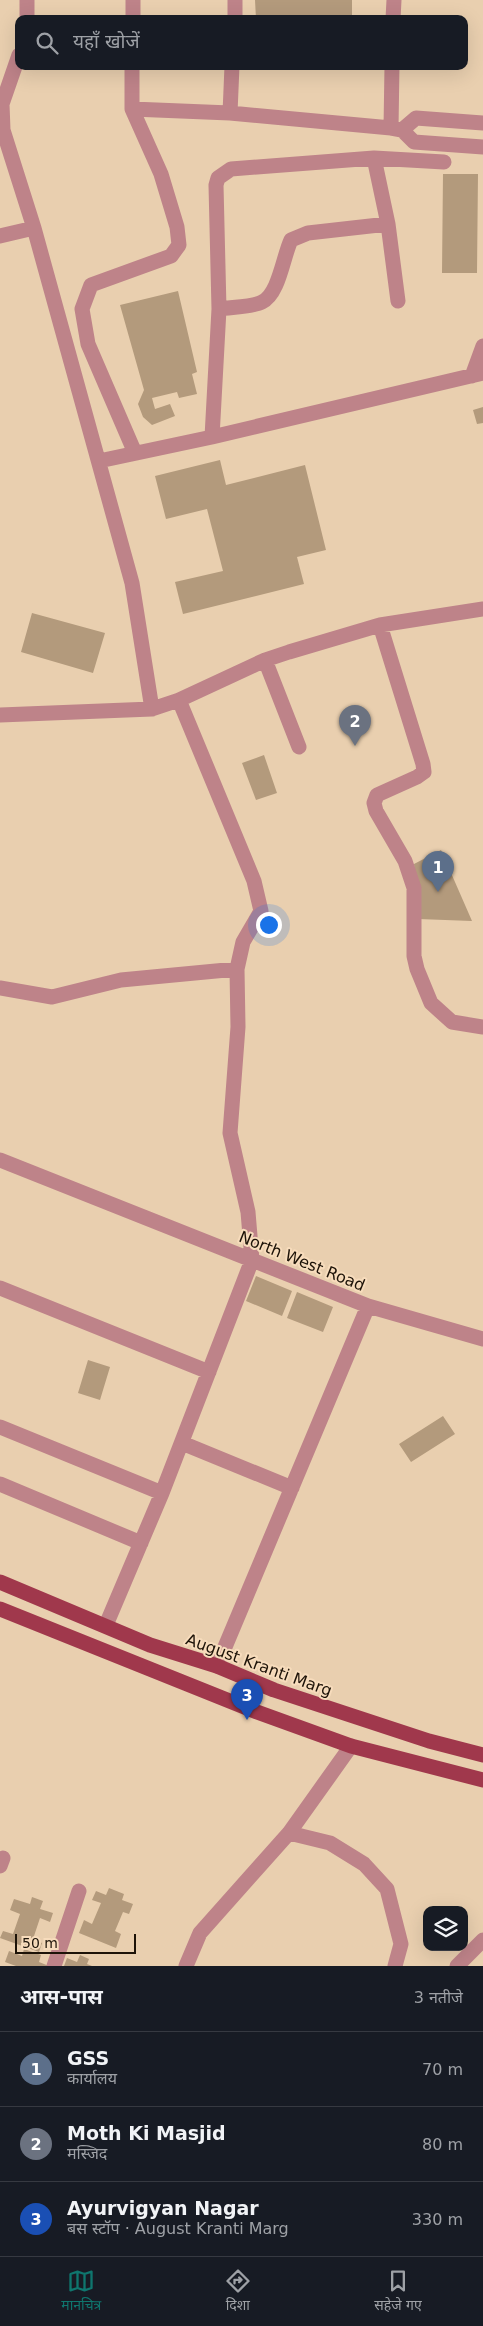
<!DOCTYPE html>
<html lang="hi">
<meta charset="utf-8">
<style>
body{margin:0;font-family:"DejaVu Sans","Noto Sans Devanagari",sans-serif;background:#242831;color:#f1f3f6}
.controls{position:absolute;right:15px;bottom:15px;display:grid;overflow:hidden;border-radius:10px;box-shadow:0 5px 20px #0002}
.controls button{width:45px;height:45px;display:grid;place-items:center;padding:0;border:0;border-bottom:1px solid #363941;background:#171b24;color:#f1f3f6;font:25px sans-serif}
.scale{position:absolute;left:15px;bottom:12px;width:121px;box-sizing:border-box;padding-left:5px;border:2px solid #1d1308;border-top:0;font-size:14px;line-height:18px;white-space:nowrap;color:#1d1308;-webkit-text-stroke:4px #f7dcbc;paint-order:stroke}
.you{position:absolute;left:268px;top:924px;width:18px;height:18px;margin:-12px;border:4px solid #fff;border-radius:50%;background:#1a73e8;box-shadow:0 0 0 8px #1a73e833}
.badge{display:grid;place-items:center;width:32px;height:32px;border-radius:50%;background:#0f766e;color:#fff;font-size:16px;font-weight:700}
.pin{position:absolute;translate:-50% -41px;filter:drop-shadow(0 1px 2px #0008)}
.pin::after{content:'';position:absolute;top:26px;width:18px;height:15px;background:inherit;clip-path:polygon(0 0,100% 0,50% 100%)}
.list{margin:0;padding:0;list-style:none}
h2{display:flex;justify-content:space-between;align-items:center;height:65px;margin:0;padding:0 20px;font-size:21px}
h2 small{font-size:16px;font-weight:400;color:#9ea1a6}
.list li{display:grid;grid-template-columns:32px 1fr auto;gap:15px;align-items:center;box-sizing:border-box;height:75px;padding:0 20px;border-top:1px solid #363941}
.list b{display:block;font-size:19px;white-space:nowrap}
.list p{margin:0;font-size:16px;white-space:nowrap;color:#9ea1a6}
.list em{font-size:16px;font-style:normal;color:#9ea1a6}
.icon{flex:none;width:28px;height:28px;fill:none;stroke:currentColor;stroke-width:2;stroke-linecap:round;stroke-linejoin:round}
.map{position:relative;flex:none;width:483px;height:1966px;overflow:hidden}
.search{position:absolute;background:#171b24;box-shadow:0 5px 20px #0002;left:15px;right:15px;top:15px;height:55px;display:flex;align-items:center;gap:12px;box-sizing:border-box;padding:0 18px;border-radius:10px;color:#9ea1a6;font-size:19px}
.sheet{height:290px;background:#171b24}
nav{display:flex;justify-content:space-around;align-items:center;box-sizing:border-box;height:70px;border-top:1px solid #363941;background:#171b24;font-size:14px;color:#9ea1a6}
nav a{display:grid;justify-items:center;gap:2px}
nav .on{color:#0f766e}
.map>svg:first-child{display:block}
</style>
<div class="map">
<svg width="483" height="1966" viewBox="0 0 483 1966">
<rect width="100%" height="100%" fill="#e9cfaf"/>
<path fill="#b39a7c" d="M 255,0 L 352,0 L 352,19 L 256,19 Z
M 443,174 L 478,174 L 477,273 L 442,273 Z
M 178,291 L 197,372 L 192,374 L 197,394 L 179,398 L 177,392 L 152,398 L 155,409 L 170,404 L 175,416 L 152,425 L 143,417 L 138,404 L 144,390 L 120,305 Z
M 483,407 L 483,423 L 477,424 L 473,410 Z
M 220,460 L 226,485 L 305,465 L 326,550 L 297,557 L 304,584 L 183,614 L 175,582 L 223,571 L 207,509 L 166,519 L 155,476 Z
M 32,613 L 105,633 L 93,673 L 21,652 Z
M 264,755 L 277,793 L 256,800 L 242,763 Z
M 441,850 L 472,921 L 418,919 L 414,864 Z
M 256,1276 L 292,1291 L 282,1316 L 246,1301 Z
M 297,1292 L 333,1307 L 323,1332 L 287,1318 Z
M 88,1360 L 110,1367 L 100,1400 L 78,1393 Z
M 443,1416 L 455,1434 L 411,1462 L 399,1444 Z
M 109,1888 L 124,1894 L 122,1900 L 133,1904 L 129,1914 L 123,1912 L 115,1931 L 121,1934 L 116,1948 L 79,1933 L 84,1920 L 92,1924 L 101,1903 L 92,1900 L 96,1891 L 106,1895 Z
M 32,1897 L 43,1901 L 40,1909 L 53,1913 L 50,1922 L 40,1918 L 33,1939 L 42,1943 L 39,1952 L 0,1938 L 3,1931 L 13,1934 L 20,1914 L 10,1910 L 14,1899 L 30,1904 Z
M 24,1949 L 41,1955 L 39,1962 L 49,1966 L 16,1966 L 5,1962 L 9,1951 L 22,1956 Z
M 80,1955 L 89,1959 L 87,1964 L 92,1966 L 64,1966 L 67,1958 L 77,1962 Z"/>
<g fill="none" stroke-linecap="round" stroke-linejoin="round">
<path stroke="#be8389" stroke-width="15" d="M 27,19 L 27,0
M 133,19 L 133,0
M 235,19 L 235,0
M 393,19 L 394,0
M 19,55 L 2,104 L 3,130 L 34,228 L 132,583 L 152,709
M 132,66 L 132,109 L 161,174 L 177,227 L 179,245 L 171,256 L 91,285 L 82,309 L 88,344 L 135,453
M 132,109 L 230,113 L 391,128 L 402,130 L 414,142 L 483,147
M 230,113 L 232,66
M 391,128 L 392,66
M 402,130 L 416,118 L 483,123
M 374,158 L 388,224
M 0,236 L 34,228
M 219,309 C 230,307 253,307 262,302 C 279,294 283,257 291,240 L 308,233 L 388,224 L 398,301
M 472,376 L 483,346
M 212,437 L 219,309 L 216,185 L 218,178 L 231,169 L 374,158 L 444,162
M 99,461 L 212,437 L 483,373
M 380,625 L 423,764 L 424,772 L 417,777 L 377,795 L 374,803 L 376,811 L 405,861 L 414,888 L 414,956 L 417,969 L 431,1003 L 452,1022 L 483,1027
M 265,660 L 299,747
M 0,715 L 152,709 L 179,700 L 265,660 L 289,652 L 380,625 L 483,609
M 0,988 L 52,997 L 121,980 L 237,969
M 0,1160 L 368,1306 L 483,1339
M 0,1288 L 209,1372
M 0,1427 L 162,1493
M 182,1443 L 292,1488
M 0,1484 L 141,1543
M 106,1625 L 162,1493 L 252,1260 L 248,1212 L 230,1133 L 238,1027 L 237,969 L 243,942 L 261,911 L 254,881 L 179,700
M 217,1666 L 368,1306
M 289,1833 L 330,1843 L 364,1864 L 387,1889 L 401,1944 L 395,1966
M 0,1866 L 3,1858
M 54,1966 L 79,1891
M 186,1966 L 200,1933 L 289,1833 L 351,1746
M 457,1966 L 483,1940"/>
<path stroke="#a0384c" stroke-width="15" d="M 0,1582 L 150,1645 L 217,1666 L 274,1690 L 429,1741 L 483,1755
M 0,1609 L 257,1712 L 351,1746 L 483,1780"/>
</g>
<g text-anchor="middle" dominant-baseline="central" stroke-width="4" stroke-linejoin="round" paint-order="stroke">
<g font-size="16" fill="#1d1308" stroke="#f7dcbc">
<text transform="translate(302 1261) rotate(22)">North West Road</text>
<text transform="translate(259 1665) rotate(20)">August Kranti Marg</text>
</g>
</g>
</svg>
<div class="controls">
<button><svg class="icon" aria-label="layers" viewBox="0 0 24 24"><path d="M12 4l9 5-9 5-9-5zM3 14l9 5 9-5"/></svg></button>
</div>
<div class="scale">50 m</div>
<div class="you"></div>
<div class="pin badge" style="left:438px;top:892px;background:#5c6f8a">1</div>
<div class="pin badge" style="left:355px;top:746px;background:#6b7280">2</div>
<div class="pin badge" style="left:247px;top:1720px;background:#1a4fb4">3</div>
<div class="search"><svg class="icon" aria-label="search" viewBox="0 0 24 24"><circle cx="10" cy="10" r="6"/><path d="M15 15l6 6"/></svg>यहाँ खोजें</div>
</div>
<section class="sheet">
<h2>आस-पास<small>3 नतीजे</small></h2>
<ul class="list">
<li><span class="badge" style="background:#5c6f8a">1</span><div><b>GSS</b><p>कार्यालय</p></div><em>70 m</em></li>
<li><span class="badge" style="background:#6b7280">2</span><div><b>Moth Ki Masjid</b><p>मस्जिद</p></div><em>80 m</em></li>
<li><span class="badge" style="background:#1a4fb4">3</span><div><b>Ayurvigyan Nagar</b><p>बस स्टॉप · August Kranti Marg</p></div><em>330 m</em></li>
</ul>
</section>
<nav>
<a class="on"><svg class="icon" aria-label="map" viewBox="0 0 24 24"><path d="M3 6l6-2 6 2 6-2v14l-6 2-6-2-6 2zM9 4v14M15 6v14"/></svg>मानचित्र</a>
<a><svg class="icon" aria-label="directions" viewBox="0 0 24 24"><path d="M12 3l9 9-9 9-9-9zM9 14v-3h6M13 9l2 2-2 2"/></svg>दिशा</a>
<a><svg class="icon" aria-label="saved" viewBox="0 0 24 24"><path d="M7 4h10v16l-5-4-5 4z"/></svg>सहेजे गए</a>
</nav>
